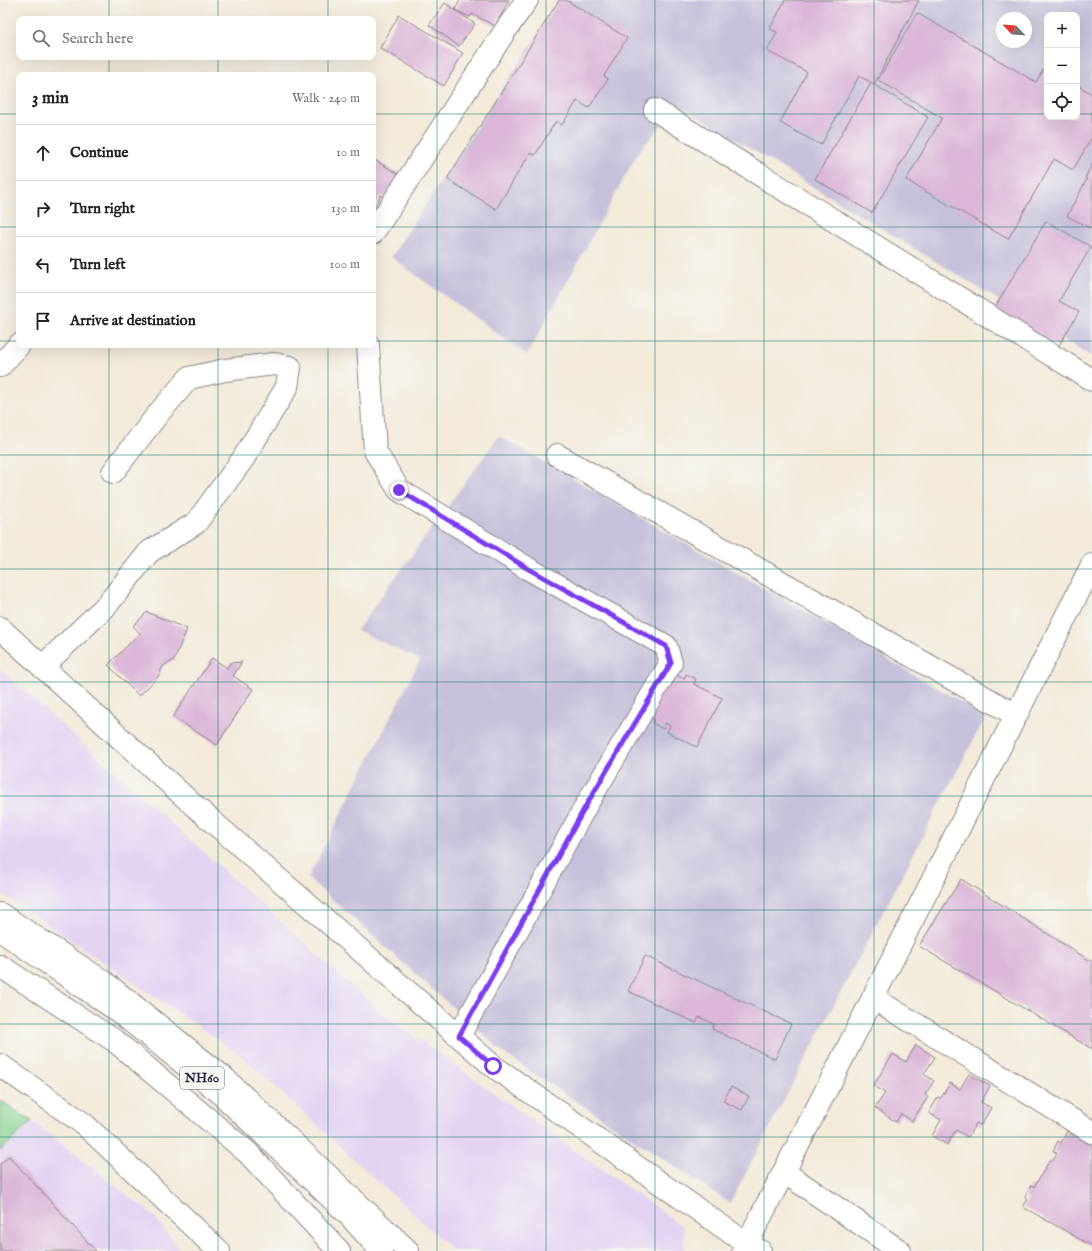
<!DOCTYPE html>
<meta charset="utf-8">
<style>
body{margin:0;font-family:"IM FELL English",serif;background:#f6f6f6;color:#202124}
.controls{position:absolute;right:12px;top:12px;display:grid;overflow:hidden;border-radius:8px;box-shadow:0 4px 16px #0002}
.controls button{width:36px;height:36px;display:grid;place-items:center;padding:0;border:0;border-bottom:1px solid #e0e0e0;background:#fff;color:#202124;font:20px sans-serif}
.compass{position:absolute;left:996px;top:12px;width:36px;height:36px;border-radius:50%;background:#fff;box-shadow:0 4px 16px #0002;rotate:295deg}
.stop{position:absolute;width:12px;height:12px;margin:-9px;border:3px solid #7c3aed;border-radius:50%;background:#fff}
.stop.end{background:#7c3aed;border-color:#fff;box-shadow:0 1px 4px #0008}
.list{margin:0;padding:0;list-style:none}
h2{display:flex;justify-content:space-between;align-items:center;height:52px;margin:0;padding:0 16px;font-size:17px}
h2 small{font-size:13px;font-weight:400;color:#757577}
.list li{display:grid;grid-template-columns:26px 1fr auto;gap:12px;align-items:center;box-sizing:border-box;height:56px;padding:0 16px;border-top:1px solid #e0e0e0}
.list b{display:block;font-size:15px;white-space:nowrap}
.list em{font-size:13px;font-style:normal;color:#757577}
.icon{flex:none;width:22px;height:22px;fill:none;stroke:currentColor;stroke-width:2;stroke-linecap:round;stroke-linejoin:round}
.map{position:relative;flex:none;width:1092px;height:1251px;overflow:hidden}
.search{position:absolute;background:#fff;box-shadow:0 4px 16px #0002;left:16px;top:16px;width:360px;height:44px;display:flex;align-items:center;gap:10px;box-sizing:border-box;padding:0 14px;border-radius:8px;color:#757577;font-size:15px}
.panel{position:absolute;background:#fff;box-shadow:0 4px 16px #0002;left:16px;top:72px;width:360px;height:276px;border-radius:8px}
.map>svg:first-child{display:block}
</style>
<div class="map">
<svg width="1092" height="1251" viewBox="0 0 1092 1251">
<rect width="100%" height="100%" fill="#f6f6f2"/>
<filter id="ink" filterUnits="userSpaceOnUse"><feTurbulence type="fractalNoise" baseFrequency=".025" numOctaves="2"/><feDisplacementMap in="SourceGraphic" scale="8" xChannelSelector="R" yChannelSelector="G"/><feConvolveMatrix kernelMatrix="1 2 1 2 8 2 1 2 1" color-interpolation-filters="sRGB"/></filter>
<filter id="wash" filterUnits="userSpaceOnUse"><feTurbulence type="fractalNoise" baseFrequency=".012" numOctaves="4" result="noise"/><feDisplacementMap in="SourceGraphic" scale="16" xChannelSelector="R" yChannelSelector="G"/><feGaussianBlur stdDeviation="0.9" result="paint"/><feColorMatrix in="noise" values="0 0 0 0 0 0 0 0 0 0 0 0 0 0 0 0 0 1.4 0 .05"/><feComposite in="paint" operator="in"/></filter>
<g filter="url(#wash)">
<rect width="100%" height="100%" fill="#f3ead9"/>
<path fill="#e3d3f3" d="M 0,669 L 384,1015 L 683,1227 L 685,1251 L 454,1251 L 238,1053 L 0,892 Z
M 32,1121 L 153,1215 L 181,1251 L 0,1251 L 0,1151 Z"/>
<path fill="#c6c0da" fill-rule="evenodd" d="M 561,0 L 1092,0 L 1092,357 L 679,105 L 639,151 L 527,355 L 391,257 ZM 1047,15 L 1077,15 L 1077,117 L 1047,117 ZM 1002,18 L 1026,18 L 1026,42 L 1002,42 Z
M 499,436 L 986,716 L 730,1203 L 505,1054 L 308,878 L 420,660 L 357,630 Z"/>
<path fill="#8ad491" stroke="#567b66" d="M 0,1100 L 32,1121 L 0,1151 Z"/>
<g id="blocks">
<path fill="#dbb6d8" d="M 460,0 L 509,0 L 495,26 L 472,14 L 470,17 L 455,10 Z
M 559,0 L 566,0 L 627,38 L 604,76 L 608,79 L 589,108 L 577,101 L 562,125 L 556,121 L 535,155 L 530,153 L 496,209 L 447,179 Z
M 785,0 L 919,0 L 874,84 L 859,76 L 821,145 L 780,123 L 807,72 L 767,51 L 777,32 L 770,29 Z
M 445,3 L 475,24 L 459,46 L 429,25 Z
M 917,13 L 1036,82 L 1045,67 L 1047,68 L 1047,117 L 1077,117 L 1077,85 L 1092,94 L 1092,137 L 1073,170 L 1054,159 L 1008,239 L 906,180 L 942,118 L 878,80 Z
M 399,15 L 463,53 L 444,86 L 380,48 Z
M 871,83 L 928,117 L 872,213 L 815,179 Z
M 373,159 L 400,175 L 386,198 L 381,195 L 373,209 Z
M 1092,164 L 1092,229 L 1067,216 L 1087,179 L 1085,178 Z
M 1046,221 L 1091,247 L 1059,301 L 1079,312 L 1058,347 L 994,309 Z
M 147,612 L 187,629 L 174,660 L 163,666 L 158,677 L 139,696 L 108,665 L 140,633 L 133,626 Z
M 212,658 L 227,668 L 230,663 L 242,662 L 233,676 L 253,689 L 217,745 L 173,717 Z
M 670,671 L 684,679 L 686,674 L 696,679 L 694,684 L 722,698 L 697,747 L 667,732 L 670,726 L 666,723 L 663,729 L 652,723 L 654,720 L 647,717 Z
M 961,879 L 1092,962 L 1092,1049 L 919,946 Z
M 645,956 L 791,1024 L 775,1059 L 712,1029 L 714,1024 L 699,1017 L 696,1023 L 628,991 Z
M 916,1045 L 935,1057 L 924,1074 L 934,1081 L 925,1095 L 928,1097 L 912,1121 L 901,1114 L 896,1122 L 875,1108 L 885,1093 L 873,1086 L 893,1054 L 906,1062 Z
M 969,1074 L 990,1086 L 981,1102 L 991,1108 L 981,1125 L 976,1123 L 968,1137 L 956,1130 L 947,1145 L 932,1136 L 941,1120 L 929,1113 L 938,1097 L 941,1098 L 950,1083 L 960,1089 Z
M 731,1087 L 749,1096 L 742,1110 L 723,1101 Z
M 1067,1131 L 1092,1146 L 1092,1246 L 1023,1207 L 1028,1199 L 1025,1197 L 1031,1185 L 1034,1187 L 1050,1160 L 1052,1161 L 1057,1153 L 1053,1151 L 1058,1141 L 1061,1143 Z
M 9,1156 L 96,1251 L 0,1251 L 0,1164 Z"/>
</g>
</g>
<g filter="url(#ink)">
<use href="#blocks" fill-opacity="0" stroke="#8a868a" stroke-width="1"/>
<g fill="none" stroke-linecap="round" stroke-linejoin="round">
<g stroke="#8a868a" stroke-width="24">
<path id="minor" d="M 655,110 L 1092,380
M 373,233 L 505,31 L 527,0
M 368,345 L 375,451 L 399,490 L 527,568 L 666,646 L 671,663 L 588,802 L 459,1036
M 0,366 L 19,345
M 557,455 L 1016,715
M 0,628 L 190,802 L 493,1066 L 747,1244 L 760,1251
M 42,667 L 106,606 L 149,552 L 196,523 L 243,459 L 287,387 L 290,367 L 274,364 L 225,370 L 189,378 L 158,414 L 113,472
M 0,914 L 104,982 L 223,1077 L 408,1251
M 873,998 L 1092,1132
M 0,1065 L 84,1124 L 219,1251
M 784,1172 L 900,1251
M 743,1251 L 836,1071 L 1092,565"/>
</g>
<g stroke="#8a868a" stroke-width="24">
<path id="highway" d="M 0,930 L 118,1011 L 219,1092 L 347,1213 L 381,1251
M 0,966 L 115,1041 L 248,1153 L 339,1251"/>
</g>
<use href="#minor" stroke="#fff" stroke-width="22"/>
<use href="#highway" stroke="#fff" stroke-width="22"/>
</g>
</g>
<g fill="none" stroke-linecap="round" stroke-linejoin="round" filter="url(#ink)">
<path stroke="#7c3aed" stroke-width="5" d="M 399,490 L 527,568 L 666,646 L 671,663 L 588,802 L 459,1036 L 493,1066"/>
</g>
<path fill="none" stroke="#0f766e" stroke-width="1" stroke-opacity="0.55" d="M 109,0 L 109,19M 218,0 L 218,19M 328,0 L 328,19M 437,0 L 437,1251M 546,0 L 546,1251M 655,0 L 655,1251M 764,0 L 764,1251M 874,0 L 874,1251M 983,0 L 983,1251M 109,57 L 109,75M 218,57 L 218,75M 328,57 L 328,75M 0,114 L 19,114M 373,114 L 1047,114M 1077,114 L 1092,114M 0,227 L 19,227M 373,227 L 1092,227M 0,341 L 19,341M 373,341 L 1092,341M 109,345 L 109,1251M 218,345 L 218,1251M 328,345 L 328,1251M 0,455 L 1092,455M 0,569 L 1092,569M 0,682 L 1092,682M 0,796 L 1092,796M 0,910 L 1092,910M 0,1024 L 1092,1024M 0,1137 L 1092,1137"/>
<g text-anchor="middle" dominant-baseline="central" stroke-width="3" stroke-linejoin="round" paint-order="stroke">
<rect fill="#f6f6f2" stroke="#626272" stroke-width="1" x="180" y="1067" width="44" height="22" rx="3"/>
<g font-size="13" font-weight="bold" fill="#22223b">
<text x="202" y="1078">NH60</text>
</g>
</g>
</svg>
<div class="controls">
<button>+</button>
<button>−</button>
<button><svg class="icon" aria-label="locate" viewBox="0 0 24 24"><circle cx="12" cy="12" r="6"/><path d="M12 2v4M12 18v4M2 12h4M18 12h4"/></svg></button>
</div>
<svg class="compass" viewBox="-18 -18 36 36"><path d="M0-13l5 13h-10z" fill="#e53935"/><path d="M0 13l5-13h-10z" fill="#757577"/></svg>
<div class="stop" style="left:493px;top:1066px"></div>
<div class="stop end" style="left:399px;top:490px"></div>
<div class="search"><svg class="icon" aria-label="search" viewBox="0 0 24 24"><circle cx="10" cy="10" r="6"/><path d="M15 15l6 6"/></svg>Search here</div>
<section class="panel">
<h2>3 min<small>Walk · 240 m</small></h2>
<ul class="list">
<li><svg class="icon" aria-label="ahead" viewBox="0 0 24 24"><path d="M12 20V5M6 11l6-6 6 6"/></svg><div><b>Continue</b></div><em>10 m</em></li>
<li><svg class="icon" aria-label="right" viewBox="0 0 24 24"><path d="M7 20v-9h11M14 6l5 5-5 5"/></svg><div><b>Turn right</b></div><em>130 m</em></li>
<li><svg class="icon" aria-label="left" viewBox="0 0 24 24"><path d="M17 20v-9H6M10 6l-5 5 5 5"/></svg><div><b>Turn left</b></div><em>100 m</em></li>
<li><svg class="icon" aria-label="arrive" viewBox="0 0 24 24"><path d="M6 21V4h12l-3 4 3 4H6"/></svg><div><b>Arrive at destination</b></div></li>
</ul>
</section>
</div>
